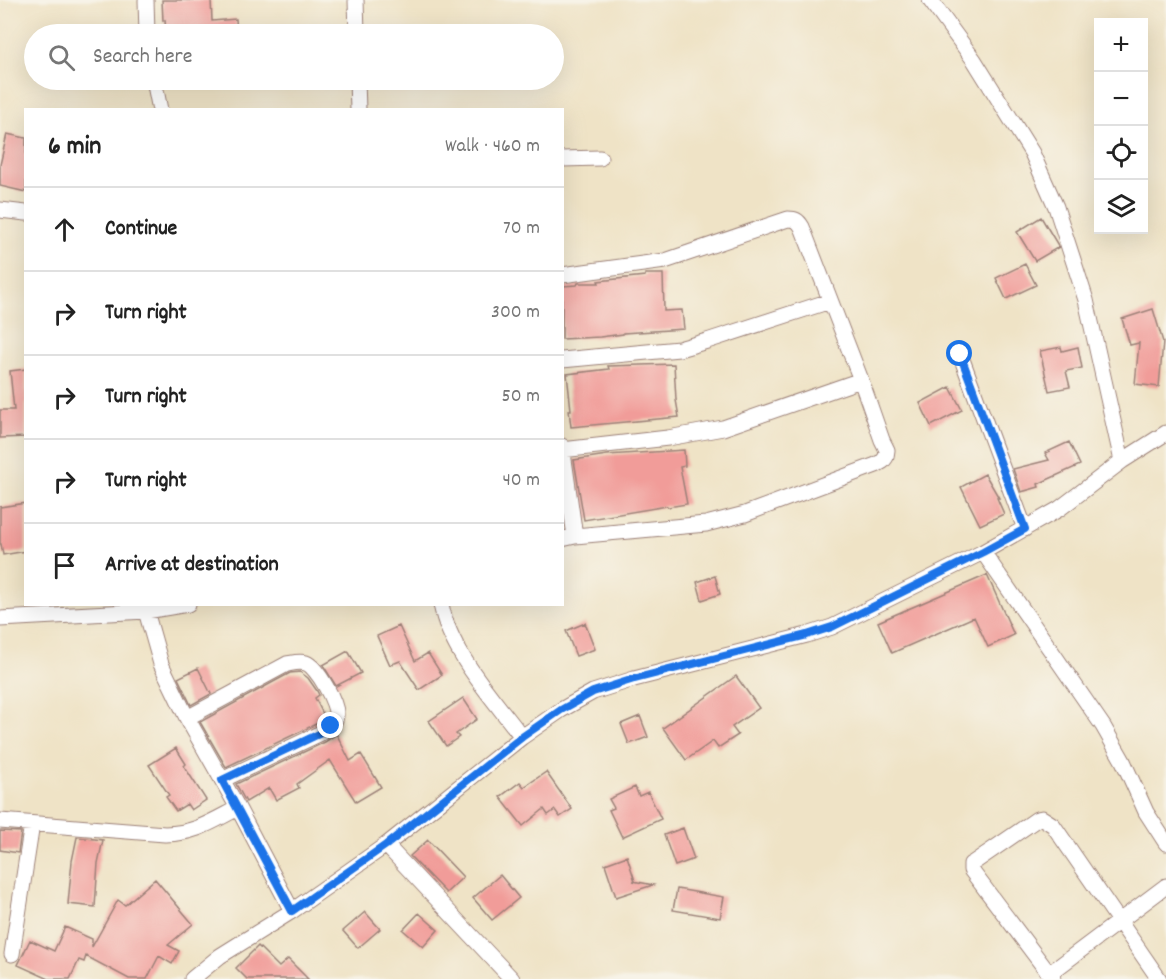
<!DOCTYPE html>
<meta charset="utf-8">
<style>
body{margin:0;font-family:Dekko,sans-serif;background:#f2f2f2;color:#222}
.controls{position:absolute;right:18px;top:18px;display:grid;overflow:hidden;border-radius:0px;box-shadow:0 6px 24px #0002}
.controls button{width:54px;height:54px;display:grid;place-items:center;padding:0;border:0;border-bottom:2px solid #e0e0e0;background:#fff;color:#222;font:30px sans-serif}
.stop{position:absolute;width:18px;height:18px;margin:-14px;border:4px solid #1a73e8;border-radius:50%;background:#fff}
.stop.end{background:#1a73e8;border-color:#fff;box-shadow:0 2px 6px #0008}
.list{margin:0;padding:0;list-style:none}
h2{display:flex;justify-content:space-between;align-items:center;height:78px;margin:0;padding:0 24px;font-size:26px}
h2 small{font-size:20px;font-weight:400;color:#767676}
.list li{display:grid;grid-template-columns:39px 1fr auto;gap:18px;align-items:center;box-sizing:border-box;height:84px;padding:0 24px;border-top:2px solid #e0e0e0}
.list b{display:block;font-size:22px;white-space:nowrap}
.list em{font-size:20px;font-style:normal;color:#767676}
.icon{flex:none;width:33px;height:33px;fill:none;stroke:currentColor;stroke-width:2;stroke-linecap:round;stroke-linejoin:round}
.map{position:relative;flex:none;width:1166px;height:979px;overflow:hidden}
.search{position:absolute;background:#fff;box-shadow:0 6px 24px #0002;left:24px;top:24px;width:540px;height:66px;display:flex;align-items:center;gap:15px;box-sizing:border-box;padding:0 21px;border-radius:33px;color:#767676;font-size:22px}
.panel{position:absolute;background:#fff;box-shadow:0 6px 24px #0002;left:24px;top:108px;width:540px;height:498px;border-radius:0px}
.map>svg:first-child{display:block}
</style>
<div class="map">
<svg width="1166" height="979" viewBox="0 0 1166 979">
<rect width="100%" height="100%" fill="#f7f3e8"/>
<filter id="ink" filterUnits="userSpaceOnUse"><feTurbulence type="fractalNoise" baseFrequency=".0167" numOctaves="2"/><feDisplacementMap in="SourceGraphic" scale="12" xChannelSelector="R" yChannelSelector="G"/><feConvolveMatrix kernelMatrix="1 2 1 2 8 2 1 2 1" color-interpolation-filters="sRGB"/></filter>
<filter id="wash" filterUnits="userSpaceOnUse"><feTurbulence type="fractalNoise" baseFrequency=".008" numOctaves="4" result="noise"/><feDisplacementMap in="SourceGraphic" scale="24" xChannelSelector="R" yChannelSelector="G"/><feGaussianBlur stdDeviation="1.35" result="paint"/><feColorMatrix in="noise" values="0 0 0 0 0 0 0 0 0 0 0 0 0 0 0 0 0 1.4 0 .05"/><feComposite in="paint" operator="in"/></filter>
<g filter="url(#wash)">
<rect width="100%" height="100%" fill="#efe3c6"/>
<g id="blocks">
<path fill="#f19c99" d="M 162,0 L 211,0 L 212,21 L 236,19 L 237,34 L 166,34 L 165,20 L 163,21 Z
M 7,134 L 26,138 L 26,192 L 0,186 L 0,165 Z
M 1041,217 L 1059,247 L 1035,261 L 1017,232 Z
M 1025,264 L 1036,285 L 1006,299 L 996,278 Z
M 645,274 L 663,274 L 664,311 L 682,310 L 684,329 L 623,333 L 623,334 L 600,337 L 562,339 L 562,286 L 577,285 L 578,283 L 599,283 L 598,281 L 645,276 Z
M 1153,309 L 1163,342 L 1159,387 L 1135,384 L 1139,343 L 1130,345 L 1122,319 Z
M 1061,347 L 1062,351 L 1078,347 L 1082,368 L 1066,371 L 1070,387 L 1049,391 L 1040,351 Z
M 674,364 L 676,400 L 679,417 L 571,427 L 569,410 L 571,410 L 567,374 L 609,369 L 608,366 Z
M 26,369 L 26,437 L 0,438 L 0,410 L 14,410 L 10,371 Z
M 950,387 L 962,410 L 931,426 L 920,403 Z
M 1069,442 L 1080,465 L 1038,484 L 1039,487 L 1021,492 L 1013,469 L 1049,460 L 1045,453 Z
M 684,450 L 685,466 L 680,467 L 687,504 L 668,507 L 667,506 L 584,520 L 574,460 L 607,455 Z
M 985,474 L 999,498 L 997,498 L 1004,514 L 980,525 L 961,487 Z
M 26,503 L 26,551 L 3,555 L 1,544 L 0,544 L 0,507 Z
M 987,575 L 1014,635 L 988,647 L 974,617 L 892,653 L 878,622 Z
M 715,576 L 720,594 L 702,600 L 697,582 Z
M 585,623 L 595,649 L 576,656 L 566,631 Z
M 399,626 L 415,661 L 428,653 L 442,675 L 419,690 L 400,661 L 390,665 L 377,636 Z
M 348,651 L 361,673 L 336,686 L 323,665 Z
M 198,668 L 211,694 L 191,705 L 178,678 Z
M 300,672 L 308,678 L 317,691 L 319,695 L 315,698 L 325,718 L 316,724 L 226,767 L 200,722 L 290,673 Z
M 736,676 L 759,708 L 732,727 L 738,735 L 718,748 L 713,741 L 686,760 L 663,728 Z
M 463,698 L 477,719 L 456,734 L 459,737 L 446,746 L 429,721 Z
M 640,716 L 648,737 L 629,744 L 621,724 Z
M 335,735 L 337,735 L 350,761 L 361,754 L 381,787 L 356,802 L 330,760 L 297,784 L 299,788 L 276,800 L 269,788 L 246,802 L 236,784 L 325,742 Z
M 176,748 L 186,764 L 184,766 L 206,800 L 191,810 L 187,804 L 176,811 L 166,797 L 169,795 L 149,765 Z
M 546,772 L 572,809 L 560,817 L 555,810 L 548,815 L 544,809 L 523,826 L 500,797 L 520,782 L 524,787 Z
M 635,787 L 639,796 L 648,792 L 661,819 L 622,837 L 609,810 L 614,808 L 609,799 Z
M 683,828 L 694,859 L 675,866 L 664,835 Z
M 0,831 L 21,832 L 18,853 L 0,850 Z
M 77,837 L 103,840 L 98,863 L 95,907 L 68,904 L 72,861 Z
M 428,840 L 463,877 L 446,893 L 410,856 Z
M 627,856 L 635,881 L 633,881 L 653,885 L 616,897 L 605,864 Z
M 500,875 L 519,898 L 492,920 L 473,898 Z
M 155,879 L 193,924 L 168,945 L 179,951 L 172,964 L 159,956 L 147,979 L 129,979 L 86,956 L 84,962 L 79,960 L 70,979 L 49,979 L 18,965 L 30,940 L 54,951 L 65,927 L 92,939 L 92,947 L 118,900 L 125,905 Z
M 677,889 L 724,897 L 720,918 L 673,910 Z
M 365,912 L 380,929 L 358,948 L 343,931 Z
M 419,913 L 438,930 L 423,947 L 403,930 Z
M 258,946 L 279,967 L 288,959 L 308,979 L 247,979 L 236,968 Z"/>
</g>
</g>
<g filter="url(#ink)">
<use href="#blocks" fill-opacity="0" stroke="#9c8178" stroke-width="1.5"/>
<g fill="none" stroke-linecap="round" stroke-linejoin="round">
<g stroke="#9c8178" stroke-width="17">
<path id="minor" d="M 146,0 L 147,34
M 356,0 L 357,34
M 930,0 L 974,60 L 1032,153 L 1056,207 L 1086,300 L 1122,461
M 154,80 L 160,110
M 357,80 L 358,110
M 562,159 L 600,158
M 0,210 L 26,213
M 562,275 L 665,261 L 788,219 C 795,219 798,220 802,227 L 861,380 L 882,440 L 887,450 L 886,457 L 883,461 L 876,465 L 745,514 L 706,524 L 575,536 L 562,539
M 960,354 L 1025,529
M 562,360 L 679,349 L 707,341 L 830,301
M 562,446 L 575,536
M 562,450 L 668,438 L 723,428 L 861,380
M 983,552 L 1103,726 L 1123,761 L 1146,812 L 1166,843
M 144,604 L 161,664 L 187,718 L 238,808 L 292,911
M 441,604 C 450,653 493,698 522,737
M 0,619 L 146,611 L 188,604
M 187,718 L 287,664 C 293,663 299,661 306,663 C 317,667 338,704 336,716 C 335,724 327,729 321,733 L 222,780
M 0,821 L 165,834 C 196,833 211,822 238,808
M 386,845 L 512,979
M 12,954 L 32,824
M 1049,974 L 1166,886
M 192,979 L 220,956 L 292,911 L 386,845 L 522,737 L 561,710 L 593,692 L 634,679 L 807,635 L 832,627 L 983,552 L 1059,509 L 1122,461 L 1166,433
M 1053,979 L 971,870 L 971,864 L 973,863 L 1037,819 L 1042,818 L 1053,825 L 1159,979"/>
</g>
<use href="#minor" stroke="#fff" stroke-width="15"/>
</g>
</g>
<g fill="none" stroke-linecap="round" stroke-linejoin="round" filter="url(#ink)">
<path stroke="#1a73e8" stroke-width="8" d="M 331,726 L 321,733 L 222,780 L 292,911 L 386,845 L 522,737 L 561,710 L 593,692 L 634,679 L 807,635 L 832,627 L 983,552 L 1025,529 L 960,354"/>
</g>
</svg>
<div class="controls">
<button>+</button>
<button>−</button>
<button><svg class="icon" aria-label="locate" viewBox="0 0 24 24"><circle cx="12" cy="12" r="6"/><path d="M12 2v4M12 18v4M2 12h4M18 12h4"/></svg></button>
<button><svg class="icon" aria-label="layers" viewBox="0 0 24 24"><path d="M12 4l9 5-9 5-9-5zM3 14l9 5 9-5"/></svg></button>
</div>
<div class="stop" style="left:960px;top:354px"></div>
<div class="stop end" style="left:331px;top:726px"></div>
<div class="search"><svg class="icon" aria-label="search" viewBox="0 0 24 24"><circle cx="10" cy="10" r="6"/><path d="M15 15l6 6"/></svg>Search here</div>
<section class="panel">
<h2>6 min<small>Walk · 460 m</small></h2>
<ul class="list">
<li><svg class="icon" aria-label="ahead" viewBox="0 0 24 24"><path d="M12 20V5M6 11l6-6 6 6"/></svg><div><b>Continue</b></div><em>70 m</em></li>
<li><svg class="icon" aria-label="right" viewBox="0 0 24 24"><path d="M7 20v-9h11M14 6l5 5-5 5"/></svg><div><b>Turn right</b></div><em>300 m</em></li>
<li><svg class="icon" aria-label="right" viewBox="0 0 24 24"><path d="M7 20v-9h11M14 6l5 5-5 5"/></svg><div><b>Turn right</b></div><em>50 m</em></li>
<li><svg class="icon" aria-label="right" viewBox="0 0 24 24"><path d="M7 20v-9h11M14 6l5 5-5 5"/></svg><div><b>Turn right</b></div><em>40 m</em></li>
<li><svg class="icon" aria-label="arrive" viewBox="0 0 24 24"><path d="M6 21V4h12l-3 4 3 4H6"/></svg><div><b>Arrive at destination</b></div></li>
</ul>
</section>
</div>
